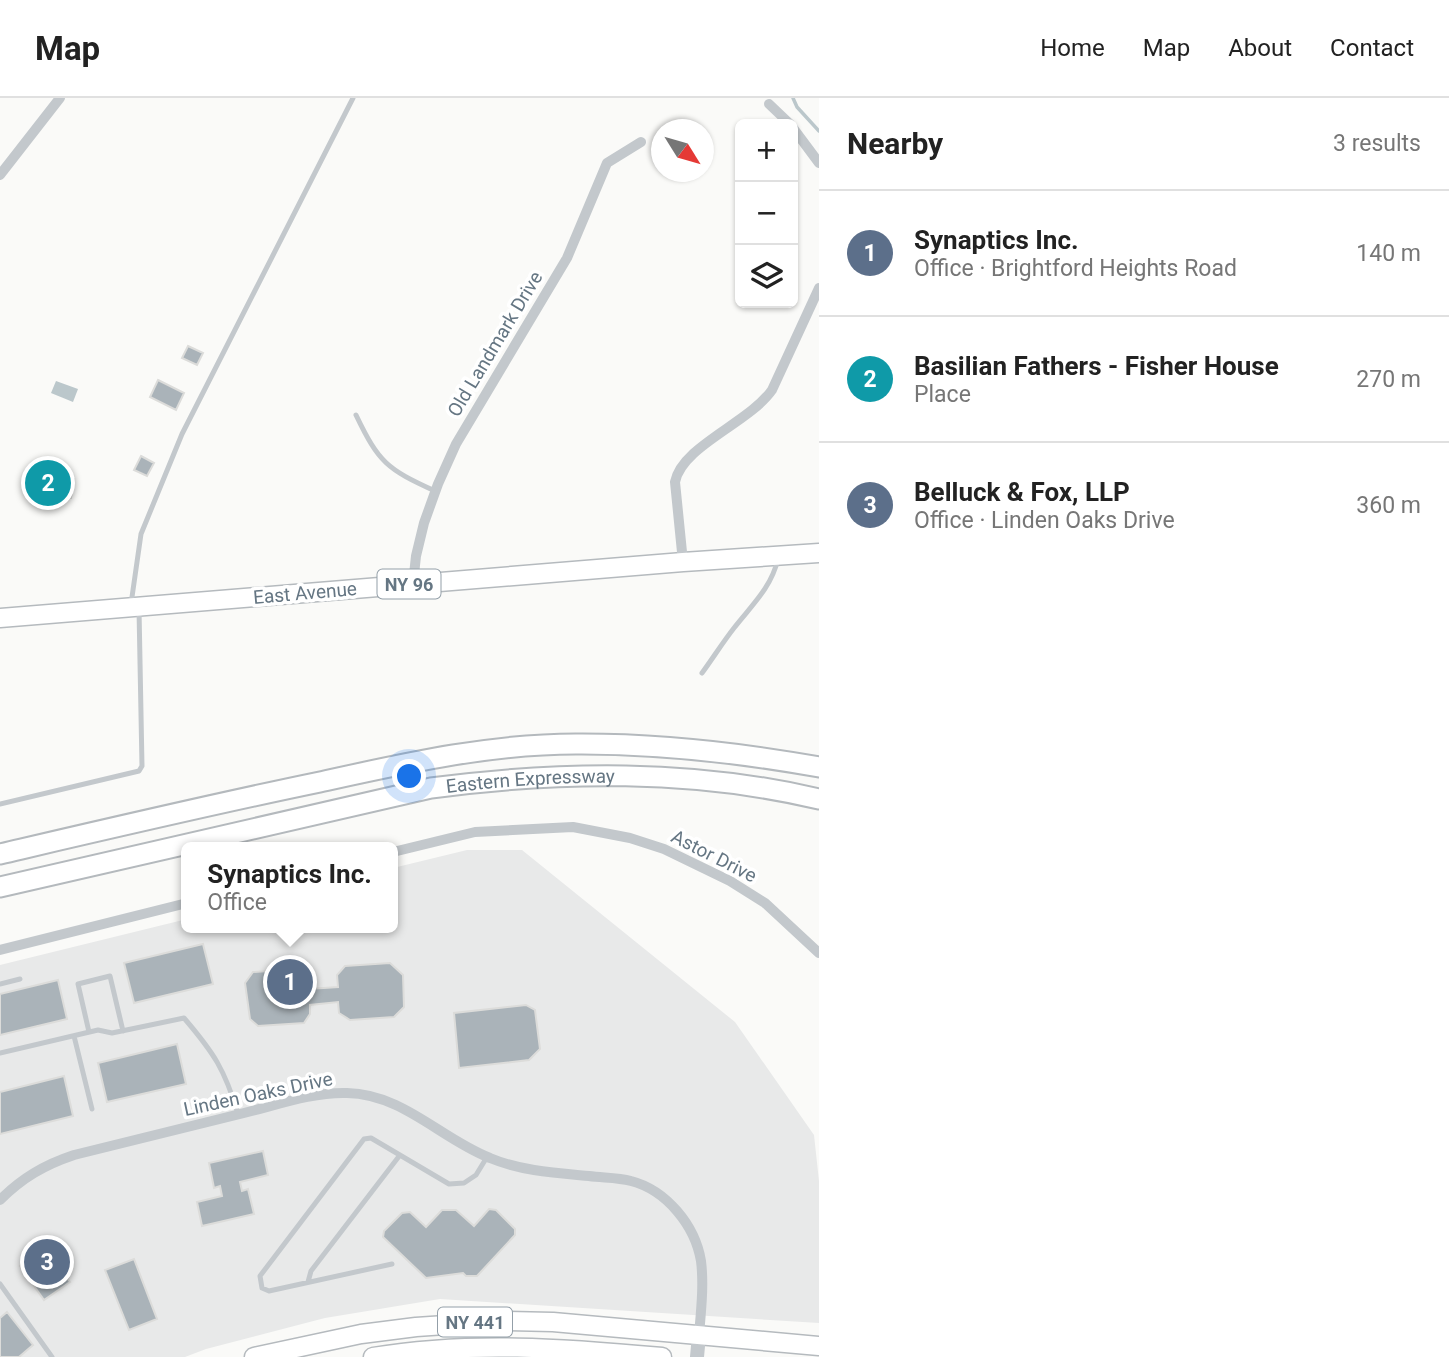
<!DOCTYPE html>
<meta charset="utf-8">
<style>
body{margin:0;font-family:Roboto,sans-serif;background:#f2f2f2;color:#222}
.controls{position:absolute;right:21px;top:21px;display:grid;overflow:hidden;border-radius:10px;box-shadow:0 2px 5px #0004}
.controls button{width:63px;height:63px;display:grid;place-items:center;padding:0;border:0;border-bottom:2px solid #e0e0e0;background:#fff;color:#222;font:35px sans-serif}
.compass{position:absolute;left:651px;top:21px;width:63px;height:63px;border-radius:50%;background:#fff;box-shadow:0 2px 5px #0004;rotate:127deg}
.you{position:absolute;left:410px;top:679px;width:24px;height:24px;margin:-18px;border:5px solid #fff;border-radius:50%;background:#1a73e8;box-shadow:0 0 0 10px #1a73e833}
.badge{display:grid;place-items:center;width:46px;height:46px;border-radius:50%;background:#e4572e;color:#fff;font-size:23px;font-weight:700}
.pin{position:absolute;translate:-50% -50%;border:4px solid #fff;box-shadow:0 2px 7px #0006}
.popup{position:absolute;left:181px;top:744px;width:217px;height:91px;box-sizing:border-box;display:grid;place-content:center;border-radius:10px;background:#fff;filter:drop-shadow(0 2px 5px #0005);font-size:23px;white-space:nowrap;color:#767676}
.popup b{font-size:26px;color:#222}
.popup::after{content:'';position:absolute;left:50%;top:100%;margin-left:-14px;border:14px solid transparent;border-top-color:#fff}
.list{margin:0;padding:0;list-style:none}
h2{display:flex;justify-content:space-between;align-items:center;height:91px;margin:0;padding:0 28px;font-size:30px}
h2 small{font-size:23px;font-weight:400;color:#767676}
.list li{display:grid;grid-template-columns:46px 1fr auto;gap:21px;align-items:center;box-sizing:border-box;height:126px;padding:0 28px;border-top:2px solid #e0e0e0}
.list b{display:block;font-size:26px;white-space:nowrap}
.list p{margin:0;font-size:23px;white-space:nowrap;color:#767676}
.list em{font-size:23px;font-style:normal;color:#767676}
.icon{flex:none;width:38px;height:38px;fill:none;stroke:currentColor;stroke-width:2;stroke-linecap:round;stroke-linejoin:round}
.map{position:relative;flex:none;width:819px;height:1259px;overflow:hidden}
header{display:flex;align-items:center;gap:42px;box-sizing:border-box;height:98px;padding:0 35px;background:#fff;border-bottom:2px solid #e0e0e0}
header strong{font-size:33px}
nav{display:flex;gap:38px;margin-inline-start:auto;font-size:24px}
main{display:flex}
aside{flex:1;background:#fff}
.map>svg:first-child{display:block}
</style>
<header>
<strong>Map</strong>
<nav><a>Home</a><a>Map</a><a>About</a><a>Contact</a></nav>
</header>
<main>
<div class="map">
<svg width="819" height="1259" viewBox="0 0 819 1259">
<rect width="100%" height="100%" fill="#fafaf8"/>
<path fill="#e8e9e9" d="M 467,752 L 522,752 L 735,924 L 814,1037 L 819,1083 L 819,1225 L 440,1201 L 325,1220 L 206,1251 L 185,1259 L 0,1259 L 0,867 L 187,821 L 187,830 L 393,830 L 393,770 Z"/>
<path fill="#bbc7cb" d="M 56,283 L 78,291 L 73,304 L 51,295 Z"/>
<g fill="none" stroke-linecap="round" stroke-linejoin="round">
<path stroke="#bbc7cb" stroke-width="3.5" d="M 793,0 L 797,9 L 819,33"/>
</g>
<path fill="#aab3b9" stroke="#dcdcda" stroke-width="2" d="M 188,248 L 203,255 L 197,267 L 182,260 Z
M 158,282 L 184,295 L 176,312 L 150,299 Z
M 141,358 L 154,365 L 147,378 L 134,372 Z
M 48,368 L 54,370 L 55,376 L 74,381 L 71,400 L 51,399 L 50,403 L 41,402 L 41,397 L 29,395 L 30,390 L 23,389 L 25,373 L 45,374 Z
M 203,846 L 213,886 L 134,905 L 124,865 Z
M 390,865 L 403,877 L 404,909 L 394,919 L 350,922 L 339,915 L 338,904 L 310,907 L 310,916 L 304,925 L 258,928 L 250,921 L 245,885 L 253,874 L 299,871 L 308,879 L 309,891 L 338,889 L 337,877 L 345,868 Z
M 58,882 L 67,921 L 0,937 L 0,896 Z
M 526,907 L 535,912 L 540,951 L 529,962 L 459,970 L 454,915 Z
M 177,946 L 186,986 L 107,1004 L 98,965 Z
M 64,978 L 73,1018 L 0,1036 L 0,994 Z
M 263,1053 L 268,1077 L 240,1084 L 242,1093 L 248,1091 L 254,1116 L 202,1128 L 197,1104 L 222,1098 L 220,1088 L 214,1090 L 209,1065 Z
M 489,1111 L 496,1112 L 515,1131 L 515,1137 L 477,1178 L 466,1178 L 463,1175 L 426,1180 L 383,1139 L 384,1133 L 402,1115 L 410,1114 L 426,1129 L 442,1112 L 456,1112 L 474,1128 Z
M 46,1150 L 70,1184 L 44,1202 L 20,1168 Z
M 134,1161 L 157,1221 L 129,1232 L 105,1172 Z
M 7,1214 L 33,1247 L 19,1259 L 0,1259 L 0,1220 Z"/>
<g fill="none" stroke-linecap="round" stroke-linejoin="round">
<g stroke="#b5babe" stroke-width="21">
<path id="primary" d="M 0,520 L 683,464 L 819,455
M 254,1259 L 361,1236 L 416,1229 L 504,1223 L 553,1224 L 819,1248
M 373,1259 C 469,1243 566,1250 662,1259"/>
</g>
<g stroke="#b4b9bd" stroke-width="23">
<g id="motorway">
<path d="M 0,756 C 107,731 213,706 320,684 C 406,665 494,645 582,646 C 662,646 741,655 819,669"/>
<path id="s1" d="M 0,789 L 431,690 C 561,673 691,671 819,701"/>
</g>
</g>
<path stroke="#c3c8cc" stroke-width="5" d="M 356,317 C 379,365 387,371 435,393
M 131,506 L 141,436 L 182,336 L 353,0
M 702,575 C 713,560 723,544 734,530 C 752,507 771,490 778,461
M 0,706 L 139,673 L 142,668 L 139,511
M 0,886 L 20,881
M 89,934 L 78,886 L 110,878 L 123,933
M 74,938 L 92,1011
M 0,955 L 98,932 L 112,935 L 184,920 C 214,955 225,972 238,1016
M 392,1166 L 269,1193 L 262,1190 L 260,1178 L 364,1041 L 371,1040 L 449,1086 L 464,1085 L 476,1077 L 487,1059
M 308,1184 L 311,1173 L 400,1057
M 0,1186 L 52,1259"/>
<path stroke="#c3c8cc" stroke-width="10" d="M 769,6 L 790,26
M 793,30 L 819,65
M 0,77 L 60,0
M 683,464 L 675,384 C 682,348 749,325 772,292 L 819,190
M 413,486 L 416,458 L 424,425 L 438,386 L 456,346 L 567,160 L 607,65 L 641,44
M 393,754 L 475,734 L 573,729 L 630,740 L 664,751 L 730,783 L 765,805 L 819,855
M 0,852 L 187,805
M 0,1102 C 22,1080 44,1067 74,1057 C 130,1043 187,1029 244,1015 C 277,1007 312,994 347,995 C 403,996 441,1041 490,1060 C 521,1073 556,1075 589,1078 C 603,1080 617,1079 631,1083 C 666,1092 695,1127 701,1163 C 704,1187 701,1213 699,1237"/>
<path stroke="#c3c8cc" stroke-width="14" d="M 697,1259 L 699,1237"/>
<use href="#primary" stroke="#fff" stroke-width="18"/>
<use href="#motorway" stroke="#fff" stroke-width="19"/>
</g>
<g text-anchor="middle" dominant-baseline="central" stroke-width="7" stroke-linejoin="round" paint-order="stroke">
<g fill="#fff" stroke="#939fa8" stroke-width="2">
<rect x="377.5" y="471.5" width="63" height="29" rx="5"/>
<rect x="438" y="1209.5" width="74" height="29" rx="5"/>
</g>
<g font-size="18" font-weight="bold" fill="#657683">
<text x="409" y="486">NY 96</text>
<text x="475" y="1224">NY 441</text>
</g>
<g font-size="19" fill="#657683" stroke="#fff">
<text transform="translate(495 246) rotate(-59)">Old Landmark Drive</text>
<text transform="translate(305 495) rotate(-5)">East Avenue</text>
<text stroke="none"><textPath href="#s1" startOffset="542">Eastern Expressway</textPath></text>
<text transform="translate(714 758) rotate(27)">Astor Drive</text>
<text transform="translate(258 996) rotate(-12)">Linden Oaks Drive</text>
</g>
</g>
</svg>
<div class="controls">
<button>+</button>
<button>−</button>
<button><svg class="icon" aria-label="layers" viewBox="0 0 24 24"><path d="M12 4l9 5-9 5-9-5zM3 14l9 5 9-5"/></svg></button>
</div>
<svg class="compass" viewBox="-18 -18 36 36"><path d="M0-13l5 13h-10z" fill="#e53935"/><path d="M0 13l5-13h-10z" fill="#767676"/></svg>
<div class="you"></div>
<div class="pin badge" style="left:290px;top:884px;background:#5c6f8a">1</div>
<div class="popup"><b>Synaptics Inc.</b>Office</div>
<div class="pin badge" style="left:48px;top:385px;background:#0f9aa8">2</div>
<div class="pin badge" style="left:47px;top:1164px;background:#5c6f8a">3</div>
</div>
<aside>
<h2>Nearby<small>3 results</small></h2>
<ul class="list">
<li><span class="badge" style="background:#5c6f8a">1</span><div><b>Synaptics Inc.</b><p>Office · Brightford Heights Road</p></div><em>140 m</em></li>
<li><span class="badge" style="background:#0f9aa8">2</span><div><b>Basilian Fathers - Fisher House</b><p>Place</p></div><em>270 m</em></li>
<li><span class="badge" style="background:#5c6f8a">3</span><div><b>Belluck &amp; Fox, LLP</b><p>Office · Linden Oaks Drive</p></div><em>360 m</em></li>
</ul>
</aside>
</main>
